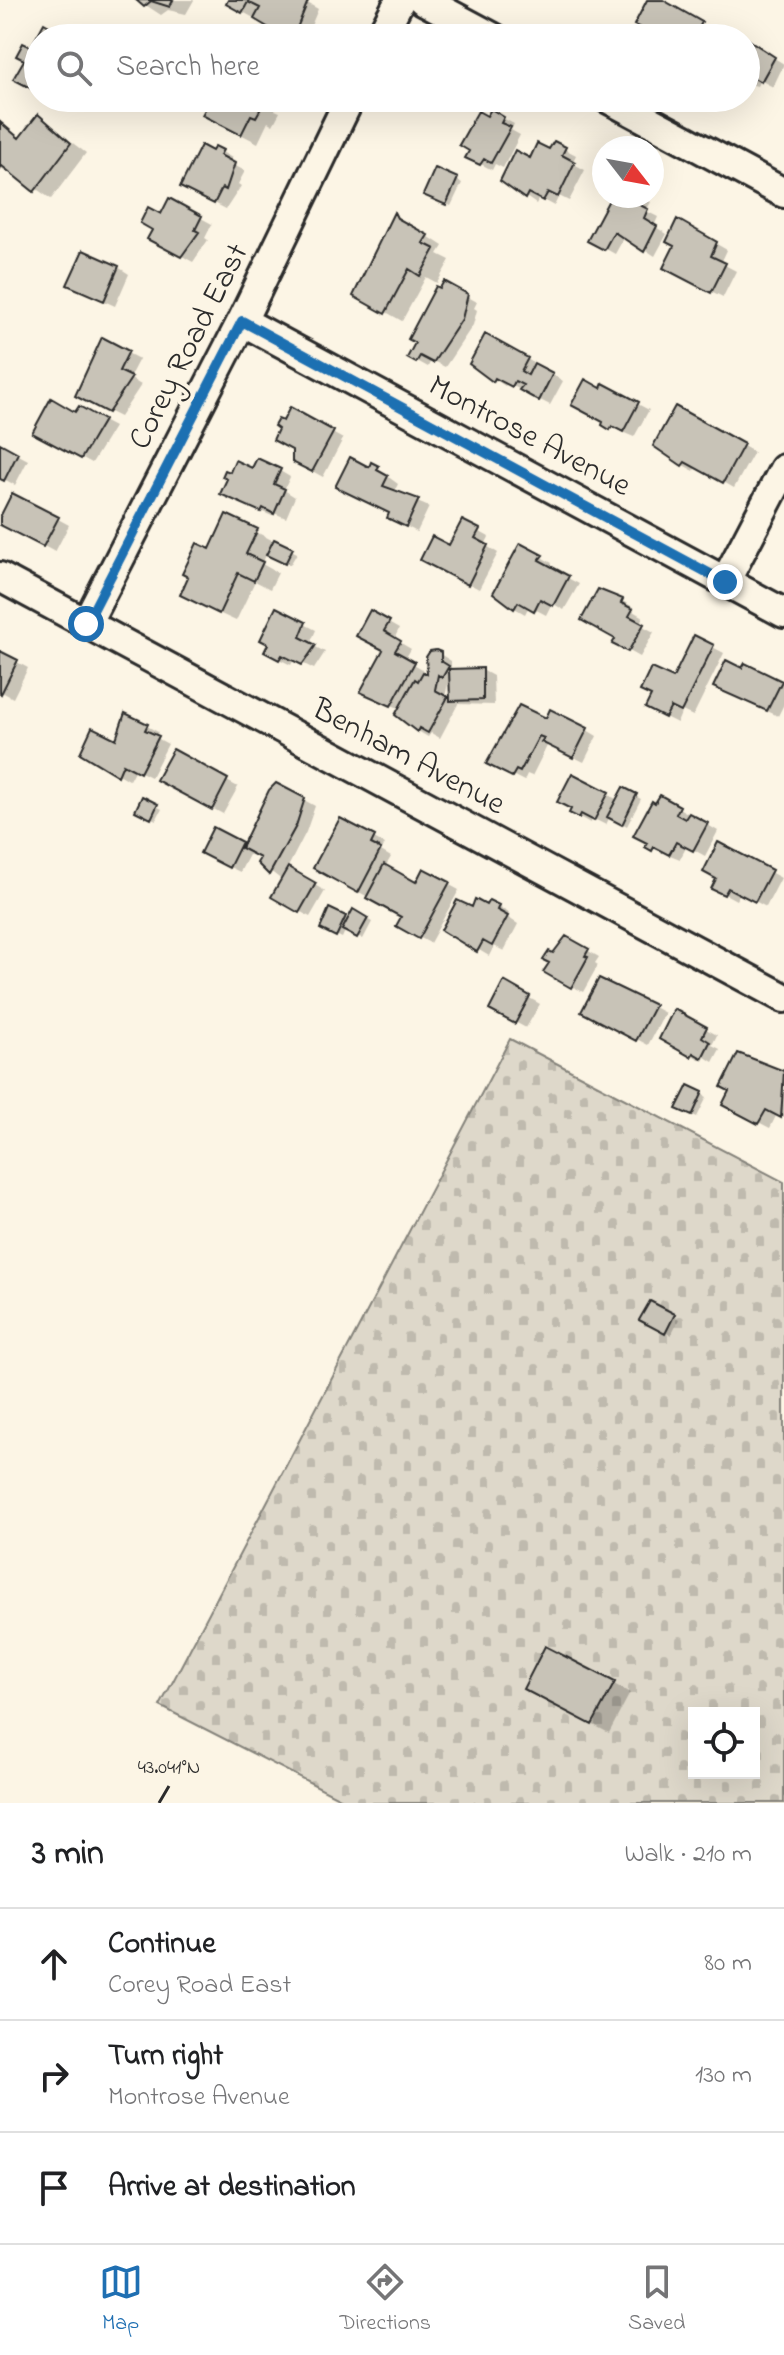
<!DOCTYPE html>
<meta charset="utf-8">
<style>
body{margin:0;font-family:"Indie Flower",sans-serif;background:#f6f6f6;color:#202124}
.controls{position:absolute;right:24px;bottom:24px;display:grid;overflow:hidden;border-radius:0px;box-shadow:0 8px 32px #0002}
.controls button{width:72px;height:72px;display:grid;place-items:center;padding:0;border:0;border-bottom:2px solid #e0e0e0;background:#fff;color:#202124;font:40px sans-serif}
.compass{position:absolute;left:592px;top:136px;width:72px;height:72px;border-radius:50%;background:#fff;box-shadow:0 8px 32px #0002;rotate:121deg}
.stop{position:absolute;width:24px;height:24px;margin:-18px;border:6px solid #1f6fb2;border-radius:50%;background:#fff}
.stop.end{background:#1f6fb2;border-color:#fff;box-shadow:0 2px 8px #0008}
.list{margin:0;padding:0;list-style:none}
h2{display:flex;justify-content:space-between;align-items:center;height:104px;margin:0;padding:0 32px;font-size:34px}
h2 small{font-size:26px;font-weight:400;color:#757577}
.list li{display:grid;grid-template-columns:52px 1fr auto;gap:24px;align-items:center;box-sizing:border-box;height:112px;padding:0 32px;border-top:2px solid #e0e0e0}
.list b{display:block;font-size:30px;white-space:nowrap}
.list p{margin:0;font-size:26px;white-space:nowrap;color:#757577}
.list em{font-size:26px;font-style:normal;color:#757577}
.icon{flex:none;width:44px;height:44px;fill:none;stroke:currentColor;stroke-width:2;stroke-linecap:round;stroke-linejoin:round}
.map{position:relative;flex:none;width:784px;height:1803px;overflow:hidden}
.search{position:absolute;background:#fff;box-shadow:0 8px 32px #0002;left:24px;right:24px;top:24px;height:88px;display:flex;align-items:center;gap:20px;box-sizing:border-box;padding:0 28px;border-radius:44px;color:#757577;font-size:30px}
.sheet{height:440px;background:#fff}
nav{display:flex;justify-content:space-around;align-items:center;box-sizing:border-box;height:112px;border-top:2px solid #e0e0e0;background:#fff;font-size:22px;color:#757577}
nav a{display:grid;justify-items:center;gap:4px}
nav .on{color:#1f6fb2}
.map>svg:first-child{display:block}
</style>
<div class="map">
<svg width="784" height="1803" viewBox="0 0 784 1803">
<defs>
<pattern id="cemetery-stones" width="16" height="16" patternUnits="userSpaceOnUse" patternTransform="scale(2)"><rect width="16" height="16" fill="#ded8ca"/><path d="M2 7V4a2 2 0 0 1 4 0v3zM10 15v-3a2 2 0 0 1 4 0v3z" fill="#bfbaae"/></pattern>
</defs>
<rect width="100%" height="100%" fill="#fcf5e5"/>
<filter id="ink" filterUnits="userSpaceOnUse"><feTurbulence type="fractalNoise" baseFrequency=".0125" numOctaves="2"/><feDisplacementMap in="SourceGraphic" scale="16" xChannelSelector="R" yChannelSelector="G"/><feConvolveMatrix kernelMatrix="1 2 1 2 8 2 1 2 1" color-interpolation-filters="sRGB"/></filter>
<g filter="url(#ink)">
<path fill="url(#cemetery-stones)" stroke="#84827a" stroke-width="2" fill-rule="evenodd" d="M 510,1039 L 784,1182 L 784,1803 L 350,1803 L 160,1706 ZM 694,1713 L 754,1713 L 754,1773 L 694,1773 Z"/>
<path fill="#0003" fill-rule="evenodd" d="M 138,0 L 194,0 L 186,14 L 168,10 L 161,15 Z
M 230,0 L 302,0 L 318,9 L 306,38 L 291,38 L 228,4 Z
M 650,0 L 658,0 L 712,30 L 708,38 L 647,35 Z
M 746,41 L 784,64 L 773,87 L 760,80 L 757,86 L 746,83 Z
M 52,98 L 66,98 L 63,104 Z
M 213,98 L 281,98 L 275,110 L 280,112 L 273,125 L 268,122 L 258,143 L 221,124 Z
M 491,112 L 514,124 L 511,130 L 520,135 L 503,168 L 495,164 L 492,170 L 468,157 Z
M 38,117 L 86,153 L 51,199 L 18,176 L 0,168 L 0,123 L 21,138 Z
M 555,144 L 576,155 L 572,163 L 585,170 L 569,201 L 559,196 L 554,206 L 539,198 L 536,204 L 502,180 L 550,152 Z
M 222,152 L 232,158 L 230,163 L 245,171 L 238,184 L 241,186 L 226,209 L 193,192 L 213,154 Z
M 457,180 L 462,183 L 451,206 L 430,197 Z
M 613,196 L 640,196 L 651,202 L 646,211 L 658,217 L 654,226 L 667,234 L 655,256 L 625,236 L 615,254 L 590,240 Z
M 170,201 L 212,224 L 205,238 L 208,240 L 193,262 L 150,238 Z
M 395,215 L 443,246 L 438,254 L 450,260 L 437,283 L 426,277 L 402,321 L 356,295 Z
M 678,222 L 727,250 L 721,263 L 736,271 L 723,297 L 676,274 Z
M 118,267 L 129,274 L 115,306 L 80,290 Z
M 445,284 L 477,302 L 474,308 L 477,310 L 473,325 L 445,367 L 431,360 L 428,367 L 410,357 Z
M 102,340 L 139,359 L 129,378 L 141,385 L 120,417 L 88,401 Z
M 527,359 L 563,381 L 550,405 L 507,383 L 505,386 L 471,363 Z
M 604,386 L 649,410 L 634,437 L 605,425 Z
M 80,409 L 114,427 L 92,463 L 35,432 L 76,414 Z
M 676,409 L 754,452 L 734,488 L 696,466 L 694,471 L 683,465 Z
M 291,410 L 343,439 L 323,477 L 294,461 L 284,424 Z
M 0,445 L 28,460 L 15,485 L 0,477 Z
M 372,465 L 398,484 L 394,492 L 429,507 L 417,532 L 400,523 L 391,513 L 370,469 Z
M 253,470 L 280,471 L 290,477 L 284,490 L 295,497 L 286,518 L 274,513 L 272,516 L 233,499 Z
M 227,517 L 297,553 L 290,565 L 267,553 L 262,564 L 278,573 L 270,589 L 255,581 L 236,621 L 199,604 L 211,552 Z
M 58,519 L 69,525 L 55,552 L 0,523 Z
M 462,522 L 489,537 L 485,545 L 498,553 L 479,589 L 422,559 L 449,548 Z
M 521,546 L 552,563 L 549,568 L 579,584 L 564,610 L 552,603 L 546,615 L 529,606 L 525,614 L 504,602 Z
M 617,598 L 633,607 L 631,610 L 643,617 L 639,624 L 654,632 L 640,657 L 615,643 Z
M 277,610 L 316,630 L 310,644 L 325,652 L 314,669 L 294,659 L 291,665 L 277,658 Z
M 371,613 L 399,629 L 394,639 L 411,649 L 405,659 L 424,670 L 422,674 L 429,677 L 440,654 L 451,661 L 451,669 L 482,670 L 493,676 L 494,705 L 458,704 L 440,738 L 431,733 L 428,737 L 406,724 L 408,720 L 401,709 L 373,697 L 386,650 ZM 450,674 L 451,674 L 452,702 L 445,697 Z
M 695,638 L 724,653 L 693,716 L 682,711 L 677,723 L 659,714 Z
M 0,653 L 28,668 L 13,698 L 0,691 Z
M 745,665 L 784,684 L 784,704 L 778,716 L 726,692 Z
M 520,707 L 547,721 L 587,730 L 597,736 L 584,762 L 548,744 L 532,776 L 527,774 L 524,781 L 489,763 Z
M 147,726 L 158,732 L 155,737 L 168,744 L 151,777 L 135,769 L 129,780 L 82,752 L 117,742 Z
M 173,752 L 238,787 L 223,814 L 158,779 Z
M 573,776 L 618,800 L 624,790 L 641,799 L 627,826 L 610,816 L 606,825 L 592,818 L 590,823 L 572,813 Z
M 660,797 L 718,831 L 705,856 L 687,846 L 680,859 L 647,846 Z
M 143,799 L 162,809 L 156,820 L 137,810 Z
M 304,800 L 315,806 L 306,832 L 287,869 L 325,891 L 310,917 L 274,897 L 283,881 L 260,863 L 262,858 L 251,851 L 240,872 L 213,859 L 214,830 L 245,846 Z
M 341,820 L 385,844 L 381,851 L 391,857 L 385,867 L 417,884 L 424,871 L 459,890 L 430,943 L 398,926 L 403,916 L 315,868 Z
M 719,845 L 781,878 L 766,907 L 740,893 L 736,900 L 714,888 L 719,879 Z
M 490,902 L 509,913 L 507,917 L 518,924 L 504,951 L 494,946 L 489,956 L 444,929 L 473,910 L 487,907 Z
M 330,911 L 350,920 L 354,912 L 372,922 L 363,939 L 346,929 L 342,938 L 322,928 Z
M 567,939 L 599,957 L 595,963 L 598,965 L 583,992 L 546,972 Z
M 505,984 L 540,1004 L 526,1028 L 491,1009 Z
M 654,1007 L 665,1013 L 648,1045 L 584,1011 Z
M 675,1012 L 717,1035 L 712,1045 L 720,1049 L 713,1062 L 705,1057 L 703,1061 L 661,1038 Z
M 767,1064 L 784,1073 L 784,1118 L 777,1114 L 770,1128 L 735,1110 Z
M 689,1088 L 707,1097 L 697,1117 L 679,1108 Z
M 651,1303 L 679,1319 L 671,1335 L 642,1319 Z
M 614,1684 L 630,1693 L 609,1733 L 541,1698 Z"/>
<path fill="#c8c3b7" stroke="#2b2b2b" stroke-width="2" d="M 136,0 L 173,0 L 170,7 L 151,1 L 144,7 Z
M 228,0 L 306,0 L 308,1 L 293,38 L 286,38 L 254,19 L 260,8 L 248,2 L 242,13 L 226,4 Z
M 647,0 L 663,0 L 702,22 L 694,38 L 644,36 L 647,31 L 634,25 Z
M 44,23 L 71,38 L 38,38 L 38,92 L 13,79 L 24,60 L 16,56 L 23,43 L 31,47 Z
M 746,38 L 775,57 L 761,82 L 749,75 L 746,80 Z
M 211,98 L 260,98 L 265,101 L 256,117 L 251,115 L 241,135 L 202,115 Z
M 491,109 L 504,117 L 501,123 L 511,127 L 491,163 L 484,159 L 480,165 L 465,158 L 469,151 L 459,145 L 478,111 L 487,116 Z
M 38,114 L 71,143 L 34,192 L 2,166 L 0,168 L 0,122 L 19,138 Z
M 554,141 L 566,147 L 562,155 L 575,162 L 558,197 L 548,192 L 543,201 L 528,193 L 525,199 L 500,181 L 515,150 L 530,158 L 537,143 L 549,149 Z
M 201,145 L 212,151 L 215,146 L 223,150 L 220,155 L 235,163 L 226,190 L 222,188 L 214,204 L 180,187 Z
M 435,168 L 458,178 L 446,205 L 423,195 Z
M 611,196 L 640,196 L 636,203 L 648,209 L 644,218 L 657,226 L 644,252 L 614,232 L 604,250 L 587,241 Z
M 169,198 L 202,216 L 195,230 L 199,232 L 181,257 L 147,239 L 152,230 L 140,223 L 148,207 L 161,214 Z
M 394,212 L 397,218 L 428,235 L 423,243 L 435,249 L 420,276 L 409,269 L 385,314 L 353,296 Z
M 677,219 L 717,242 L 711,256 L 726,263 L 711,293 L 663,268 L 674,246 L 666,242 Z
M 83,250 L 119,266 L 104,301 L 67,285 Z
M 444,281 L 468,294 L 462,319 L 433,363 L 420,356 L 416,363 L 407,358 L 415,343 L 408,339 L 436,286 L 440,288 Z
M 485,334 L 528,358 L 521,371 L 528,375 L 534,363 L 553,373 L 539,401 L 519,390 L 523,385 L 515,381 L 512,387 L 495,378 L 493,382 L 469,364 Z
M 102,337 L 129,351 L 119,371 L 132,377 L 108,413 L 75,396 Z
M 585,379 L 601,388 L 603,383 L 639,402 L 623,432 L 612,426 L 610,430 L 602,425 L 603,422 L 571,405 Z
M 51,398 L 75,412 L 79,406 L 104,420 L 81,459 L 32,433 Z
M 675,406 L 744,444 L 723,483 L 685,462 L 682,466 L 653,446 Z
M 290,407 L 334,431 L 312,472 L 292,462 L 292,450 L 273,440 L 278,429 L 274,426 L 278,419 L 283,421 Z
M 0,443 L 18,453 L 4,481 L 0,479 Z
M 350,457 L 369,467 L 371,462 L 379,466 L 377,470 L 388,476 L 383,486 L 419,499 L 406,527 L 387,518 L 389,513 L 335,487 Z
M 257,458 L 281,469 L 274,484 L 285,489 L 274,514 L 263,508 L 261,512 L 220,494 L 227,479 L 222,477 L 225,470 L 230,472 L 235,460 L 252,468 Z
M 12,493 L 59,517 L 43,547 L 0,525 L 0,517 Z
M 226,514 L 258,529 L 246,554 L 263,562 L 254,581 L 238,573 L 219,614 L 180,595 L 188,577 L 182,574 L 197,543 L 210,549 Z
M 462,520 L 480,529 L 475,538 L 488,545 L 468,585 L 420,560 L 432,536 L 449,545 Z
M 274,539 L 293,548 L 285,564 L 266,555 Z
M 520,543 L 543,555 L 539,560 L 569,576 L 553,606 L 540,599 L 534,611 L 518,602 L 514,609 L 493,593 Z
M 598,589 L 623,599 L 621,603 L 633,609 L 629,616 L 644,624 L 628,652 L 612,644 L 615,639 L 581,620 Z
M 276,607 L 306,622 L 300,637 L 316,645 L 302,665 L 282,655 L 279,660 L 264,652 L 268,644 L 260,640 Z
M 370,610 L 390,621 L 384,631 L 401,641 L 395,651 L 415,662 L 391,706 L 360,692 L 383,650 L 356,636 Z
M 694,635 L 714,645 L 681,712 L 671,707 L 665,718 L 645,708 L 651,696 L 640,691 L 651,668 L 673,678 Z
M 436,650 L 441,652 L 441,661 L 449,666 L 442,678 L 438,675 L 435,690 L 448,697 L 428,733 L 419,728 L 417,732 L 395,715 L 415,679 L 418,681 L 423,672 L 427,674 L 426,657 L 430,651 Z
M 0,651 L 18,660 L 1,694 L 0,693 Z
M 726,660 L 742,668 L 745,663 L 782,681 L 767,711 L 713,687 Z
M 483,668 L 483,700 L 450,701 L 449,669 Z
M 519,705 L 546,718 L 550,709 L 588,728 L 573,758 L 541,742 L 544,738 L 539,736 L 520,772 L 516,770 L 512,777 L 486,764 Z
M 125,713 L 148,724 L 145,730 L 159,736 L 140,773 L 123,764 L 118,776 L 80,753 L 92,727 L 116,739 Z
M 173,749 L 228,779 L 212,810 L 156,780 Z
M 572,773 L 609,792 L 594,821 L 581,814 L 579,818 L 569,813 L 571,809 L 557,802 Z
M 276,783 L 305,798 L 296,826 L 269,875 L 257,863 L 260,858 L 241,848 L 269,790 Z
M 623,787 L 637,794 L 622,825 L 607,817 Z
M 660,795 L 680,806 L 676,814 L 685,819 L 689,813 L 708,823 L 693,851 L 676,842 L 669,855 L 654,847 L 652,851 L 645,847 L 647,843 L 633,836 L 652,801 L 655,803 Z
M 142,796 L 158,804 L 151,819 L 135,811 Z
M 340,818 L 375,836 L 371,844 L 381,849 L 358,893 L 313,868 Z
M 213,827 L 242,842 L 229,868 L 200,853 Z
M 718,842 L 772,870 L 755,902 L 728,888 L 724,895 L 711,889 L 716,879 L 703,872 Z
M 384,864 L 416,882 L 423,868 L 450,882 L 419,939 L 396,926 L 401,917 L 366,898 Z
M 288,867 L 316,883 L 299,913 L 271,897 Z
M 475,899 L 486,905 L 489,900 L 499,905 L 497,910 L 508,916 L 492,946 L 483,941 L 477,952 L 441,930 L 457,900 L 472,907 Z
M 329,908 L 346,916 L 336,937 L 320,929 Z
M 353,909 L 368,918 L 357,938 L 342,930 Z
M 566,936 L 589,949 L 585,956 L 588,957 L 571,988 L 543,972 L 549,963 L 543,960 L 549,951 L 553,953 Z
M 599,978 L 655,1005 L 636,1041 L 581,1012 Z
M 504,981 L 530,996 L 515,1024 L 489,1010 Z
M 674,1009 L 707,1027 L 702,1037 L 710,1042 L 702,1058 L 693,1053 L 691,1057 L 659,1039 Z
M 738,1053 L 784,1071 L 781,1118 L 766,1110 L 758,1124 L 722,1105 L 729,1091 L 721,1087 Z
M 688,1085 L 703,1092 L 692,1116 L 676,1109 Z
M 650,1301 L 675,1314 L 665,1334 L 639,1320 Z
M 545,1646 L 615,1682 L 592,1725 L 523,1689 Z"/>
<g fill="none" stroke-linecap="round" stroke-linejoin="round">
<g stroke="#2b2b2b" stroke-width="34">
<path id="street" d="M 423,0 L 494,38
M 380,38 L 400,0
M 607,98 L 784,193
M 242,321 L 784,613
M 0,577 L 784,998
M 725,582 L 784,469
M 86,624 L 242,321 L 350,98"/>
</g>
<use href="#street" stroke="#fcf5e5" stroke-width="28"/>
</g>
</g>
<g fill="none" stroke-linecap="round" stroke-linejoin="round" filter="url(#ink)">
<path stroke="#1f6fb2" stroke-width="10" d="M 86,624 L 242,321 L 725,582"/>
</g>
<path fill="none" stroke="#2b2b2b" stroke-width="3" d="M 159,1803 L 169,1786"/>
<g text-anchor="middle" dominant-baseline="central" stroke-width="8" stroke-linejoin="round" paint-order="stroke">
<g font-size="32" fill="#2b2b2b" stroke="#fcf5e5">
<text transform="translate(190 347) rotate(-63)">Corey Road East</text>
<text transform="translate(529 437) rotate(28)">Montrose Avenue</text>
<text transform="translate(408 758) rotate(28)">Benham Avenue</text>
</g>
</g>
<g font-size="20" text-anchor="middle" fill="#2b2b2b" stroke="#fcf5e5" stroke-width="8" stroke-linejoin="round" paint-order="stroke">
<text x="169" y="1773">43.041°N</text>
</g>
</svg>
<div class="controls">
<button><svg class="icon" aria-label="locate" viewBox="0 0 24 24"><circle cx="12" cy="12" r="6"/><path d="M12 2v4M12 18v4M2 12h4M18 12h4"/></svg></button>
</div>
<svg class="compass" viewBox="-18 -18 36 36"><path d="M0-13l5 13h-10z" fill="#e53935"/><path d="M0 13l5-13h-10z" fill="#757577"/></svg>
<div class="stop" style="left:86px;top:624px"></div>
<div class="stop end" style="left:725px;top:582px"></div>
<div class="search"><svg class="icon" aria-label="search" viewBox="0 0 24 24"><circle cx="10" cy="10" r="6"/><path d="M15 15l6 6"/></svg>Search here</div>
</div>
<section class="sheet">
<h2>3 min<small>Walk · 210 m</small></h2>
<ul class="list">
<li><svg class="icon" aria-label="ahead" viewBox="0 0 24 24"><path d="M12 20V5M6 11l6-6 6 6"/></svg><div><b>Continue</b><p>Corey Road East</p></div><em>80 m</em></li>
<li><svg class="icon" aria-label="right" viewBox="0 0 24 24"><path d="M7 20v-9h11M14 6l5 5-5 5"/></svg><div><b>Turn right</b><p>Montrose Avenue</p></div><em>130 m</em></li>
<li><svg class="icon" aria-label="arrive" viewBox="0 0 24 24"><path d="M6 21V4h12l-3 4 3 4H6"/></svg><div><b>Arrive at destination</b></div></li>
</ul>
</section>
<nav>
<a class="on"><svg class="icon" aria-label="map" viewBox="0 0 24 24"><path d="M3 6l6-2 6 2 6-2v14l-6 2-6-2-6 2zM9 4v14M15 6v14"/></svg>Map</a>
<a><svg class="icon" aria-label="directions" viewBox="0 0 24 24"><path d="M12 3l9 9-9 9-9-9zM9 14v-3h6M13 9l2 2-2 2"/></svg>Directions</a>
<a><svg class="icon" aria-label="saved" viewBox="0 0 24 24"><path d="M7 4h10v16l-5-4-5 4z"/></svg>Saved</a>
</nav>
